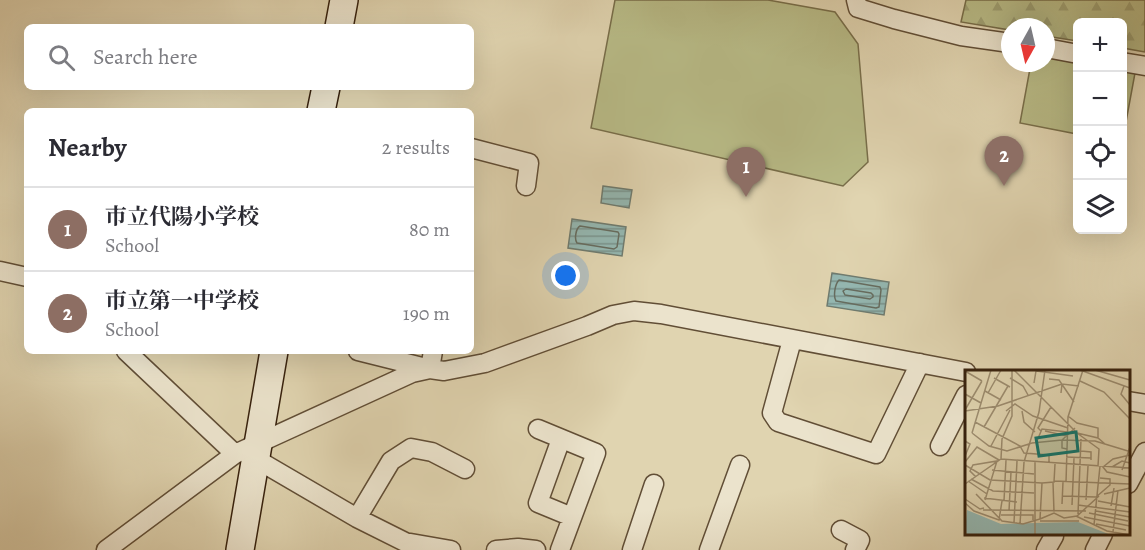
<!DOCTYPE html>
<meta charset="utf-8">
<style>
body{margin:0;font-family:Alegreya,"Noto Serif JP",serif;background:#f2f2f3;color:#2b2b33}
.controls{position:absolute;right:18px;top:18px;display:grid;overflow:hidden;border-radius:9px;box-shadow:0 6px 24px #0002}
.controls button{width:54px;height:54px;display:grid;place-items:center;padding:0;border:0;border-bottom:2px solid #e1e1e2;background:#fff;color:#2b2b33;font:30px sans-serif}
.compass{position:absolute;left:1001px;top:18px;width:54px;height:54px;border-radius:50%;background:#fff;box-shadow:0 6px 24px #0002;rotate:188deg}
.you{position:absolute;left:566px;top:276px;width:21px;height:21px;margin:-15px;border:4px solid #fff;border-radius:50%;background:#1a73e8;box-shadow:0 0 0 9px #1a73e833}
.badge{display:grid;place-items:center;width:39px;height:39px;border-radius:50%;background:#8f2418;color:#fff;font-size:20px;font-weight:700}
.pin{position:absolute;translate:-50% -50px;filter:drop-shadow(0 2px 3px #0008)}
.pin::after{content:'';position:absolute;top:32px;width:21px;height:18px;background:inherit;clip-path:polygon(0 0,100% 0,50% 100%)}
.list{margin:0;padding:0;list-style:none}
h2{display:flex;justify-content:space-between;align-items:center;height:78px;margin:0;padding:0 24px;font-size:26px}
h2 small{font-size:20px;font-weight:400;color:#7c7c81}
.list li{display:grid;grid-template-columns:39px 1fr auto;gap:18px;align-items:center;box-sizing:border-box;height:84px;padding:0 24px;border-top:2px solid #e1e1e2}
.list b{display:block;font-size:22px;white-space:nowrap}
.list p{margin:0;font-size:20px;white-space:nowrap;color:#7c7c81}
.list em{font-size:20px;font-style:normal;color:#7c7c81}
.icon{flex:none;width:33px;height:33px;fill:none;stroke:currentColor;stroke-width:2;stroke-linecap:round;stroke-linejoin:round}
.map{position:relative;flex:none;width:1145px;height:550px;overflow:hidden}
.search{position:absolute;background:#fff;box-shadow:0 6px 24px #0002;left:24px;top:24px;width:450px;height:66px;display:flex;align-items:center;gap:15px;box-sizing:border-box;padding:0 21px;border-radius:9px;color:#7c7c81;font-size:22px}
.panel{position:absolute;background:#fff;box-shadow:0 6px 24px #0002;left:24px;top:108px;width:450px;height:246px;border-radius:9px}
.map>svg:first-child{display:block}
</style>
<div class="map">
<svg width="1145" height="550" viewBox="0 0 1145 550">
<defs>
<pattern id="forest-firs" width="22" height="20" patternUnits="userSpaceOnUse" patternTransform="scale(1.5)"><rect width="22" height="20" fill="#b8bb87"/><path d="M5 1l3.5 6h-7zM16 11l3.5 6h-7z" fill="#9fa073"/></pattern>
<pattern id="water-rules" width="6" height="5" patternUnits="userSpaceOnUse" patternTransform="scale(1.5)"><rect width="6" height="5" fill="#94b7b1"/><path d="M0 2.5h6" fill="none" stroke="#7a948e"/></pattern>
</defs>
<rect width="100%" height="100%" fill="#e0d4b0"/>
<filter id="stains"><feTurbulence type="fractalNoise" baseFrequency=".00333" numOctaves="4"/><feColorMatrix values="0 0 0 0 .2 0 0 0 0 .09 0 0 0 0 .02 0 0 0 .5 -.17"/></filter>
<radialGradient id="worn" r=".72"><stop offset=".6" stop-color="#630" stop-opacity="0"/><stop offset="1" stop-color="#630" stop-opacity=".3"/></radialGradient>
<path fill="#b8bb87" stroke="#786e4a" stroke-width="1.5" d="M 615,0 L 768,0 L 835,12 L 858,44 L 868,162 L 843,186 L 591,128 Z
M 1046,57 L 1077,63 L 1077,134 L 1020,123 L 1031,63 L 1046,63 Z
M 1123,71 L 1135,73 L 1123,138 Z"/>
<path fill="url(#forest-firs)" stroke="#786e4a" stroke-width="1.5" d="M 966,0 L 1145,0 L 1145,52 L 1123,48 L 1122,22 L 1078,22 L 1077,41 L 1046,36 L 1046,27 L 1010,27 L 1010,30 L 961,22 Z"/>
<path fill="url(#water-rules)" stroke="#6f7b6f" stroke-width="1.5" d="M 603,186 L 632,190 L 629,208 L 601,203 Z
M 572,219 L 626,227 L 622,256 L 568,248 Z
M 832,273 L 889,282 L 884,315 L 827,306 Z"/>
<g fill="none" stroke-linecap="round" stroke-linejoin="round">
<path stroke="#666c5f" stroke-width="1.5" d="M 580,226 L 618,232 L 619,234 L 617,247 L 614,249 L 577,243 C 574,239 576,228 580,226 Z
M 839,280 L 880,287 L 881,290 L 879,307 L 876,308 L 836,301 C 833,296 835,284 839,280 Z
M 846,289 L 871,293 L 873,295 L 873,297 L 870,299 L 845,295 L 843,291 Z"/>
<g stroke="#614e36" stroke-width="21">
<path id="street" d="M 856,0 L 858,8 L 894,19 L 961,36 L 1010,43
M 1046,48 L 1078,54
M 1122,62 L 1145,66
M 471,148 L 529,163 L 526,186
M 0,271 L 27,277
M 792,340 L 772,413 L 778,422 L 876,454 L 920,363
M 126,351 L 235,454
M 358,351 L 430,369 L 444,371 L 485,363 L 587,326 L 613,315 L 634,311 L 661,314 L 966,372
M 1128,401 L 1145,404
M 538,429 L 596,453 L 560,550
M 561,439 L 538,503 L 572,517
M 940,446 L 966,395
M 256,459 L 357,518 L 405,542 L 451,550
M 1128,484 L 1145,452
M 357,518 L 391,461 L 411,448 L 432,452 L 465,469
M 841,530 L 860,540 L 855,550
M 106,550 L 235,454 L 412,373 L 430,369 L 433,351
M 496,550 L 518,548 L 536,550
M 632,550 L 654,484
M 709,550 L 740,465
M 1046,550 L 1054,536
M 1095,550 L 1103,534"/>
</g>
<g stroke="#37210d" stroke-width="30">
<path id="secondary" d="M 339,27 L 344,0
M 321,111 L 326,87
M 240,550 L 274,351"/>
</g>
<use href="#street" stroke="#ebe3cc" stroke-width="18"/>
<use href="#secondary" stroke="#ebe3cc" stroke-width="27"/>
</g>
<g transform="translate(965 370)">
<rect width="165" height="165" fill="#e0d4b0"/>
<path d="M 2,140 L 36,154 L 113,152 L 146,165 L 4,165 L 0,163 Z" fill="#94b7b1"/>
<path fill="none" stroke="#9c8c6f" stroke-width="1.5" d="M 49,0 L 112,63 L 134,79 L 133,96M 115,0 L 165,18M 130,0 L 165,10M 0,1 L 17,11M 79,2 L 108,6M 29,8 L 45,17M 45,8 L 58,16 L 63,25M 84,9 L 94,10 L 109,32M 115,11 L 139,22 L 165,49M 69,13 L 71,1 L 79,2M 159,16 L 156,24 L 165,35M 20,21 L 36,30M 23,23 L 36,0M 96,23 L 97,14 L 114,16M 0,24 L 16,33M 0,40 L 17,11M 0,41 L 33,36 L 97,14M 41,41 L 50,34 L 68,46 L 103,58M 57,41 L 59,52 L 70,62M 103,46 L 112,53 L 133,58 L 133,68M 10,52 L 55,76 L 59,83 L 84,85 L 84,93M 19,57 L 43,16M 76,61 L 73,58 L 86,37M 80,61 L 102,66M 7,63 L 24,76 L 42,81 L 67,73 L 97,70 L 130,71 L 163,81M 7,63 L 26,0M 112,63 L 133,68 L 140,74M 0,71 L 5,74 L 0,86M 71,73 L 77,59 L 102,62M 26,76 L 45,40M 102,79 L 97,78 L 97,70 L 110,58M 116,81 L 126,82 L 126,90M 165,85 L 148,89 L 138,97 L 142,102 L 165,107M 101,87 L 126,88M 36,89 L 37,69 L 47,46 L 47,0M 52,91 L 49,153 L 52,153M 0,92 L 12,77 L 34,90M 59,92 L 74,42 L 80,0M 70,92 L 70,165M 0,95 L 25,110 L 77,113 L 89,112 L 90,94M 147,97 L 157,91 L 165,93M 27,100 L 69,104M 157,100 L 165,77M 11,107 L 5,101 L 8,95 L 32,91 L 20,130M 6,109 L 28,121 L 69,123M 3,111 L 22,124M 89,111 L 165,114M 88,112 L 89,142M 101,112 L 103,47 L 118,0M 0,114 L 36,89 L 165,98M 11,124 L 37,151 L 58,154 L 75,149 L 77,113M 139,124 L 165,118M 98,126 L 131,127 L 145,115 L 145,109 L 135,108M 19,128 L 52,132M 0,129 L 15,139 L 19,138M 121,130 L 123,96M 39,131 L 41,90M 133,131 L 165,137M 0,133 L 9,141 L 34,150 L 37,131M 97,134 L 98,112M 107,135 L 109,88M 113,135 L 165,142M 146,136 L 149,118M 18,140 L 121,141M 44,141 L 46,102M 131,141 L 165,147M 124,143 L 163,151M 113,144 L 116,69M 36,145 L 68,145 L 68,150M 111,146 L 142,161 L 165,165M 119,147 L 165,156M 75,149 L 89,143 L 99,148 L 112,146 L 134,126M 75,151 L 114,151M 55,154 L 59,92M 131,154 L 161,160M 129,155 L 135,96M 148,162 L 153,120"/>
<path fill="#0f766e" fill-opacity="0.15" stroke="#0f766e" stroke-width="3" d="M 111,62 L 113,81 L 74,86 L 71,68 Z"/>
<rect width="165" height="165" fill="none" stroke="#37210d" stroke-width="3"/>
</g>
<rect width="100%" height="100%" filter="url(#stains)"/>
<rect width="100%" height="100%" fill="url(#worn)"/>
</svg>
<div class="controls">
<button>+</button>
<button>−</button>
<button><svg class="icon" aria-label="locate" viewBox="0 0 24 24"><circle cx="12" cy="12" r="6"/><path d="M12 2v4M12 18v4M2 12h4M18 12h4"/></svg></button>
<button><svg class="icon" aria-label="layers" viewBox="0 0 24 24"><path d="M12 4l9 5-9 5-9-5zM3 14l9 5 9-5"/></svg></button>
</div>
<svg class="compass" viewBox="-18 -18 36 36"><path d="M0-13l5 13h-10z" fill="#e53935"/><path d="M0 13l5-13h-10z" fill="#7c7c81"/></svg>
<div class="you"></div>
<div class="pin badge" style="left:746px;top:197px;background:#8d6e63">1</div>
<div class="pin badge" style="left:1004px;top:186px;background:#8d6e63">2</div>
<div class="search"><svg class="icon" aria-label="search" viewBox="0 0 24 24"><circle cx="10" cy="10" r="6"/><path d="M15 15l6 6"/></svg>Search here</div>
<section class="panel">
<h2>Nearby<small>2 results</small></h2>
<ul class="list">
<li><span class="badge" style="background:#8d6e63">1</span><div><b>市立代陽小学校</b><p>School</p></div><em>80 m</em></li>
<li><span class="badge" style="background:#8d6e63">2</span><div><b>市立第一中学校</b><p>School</p></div><em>190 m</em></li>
</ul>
</section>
</div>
